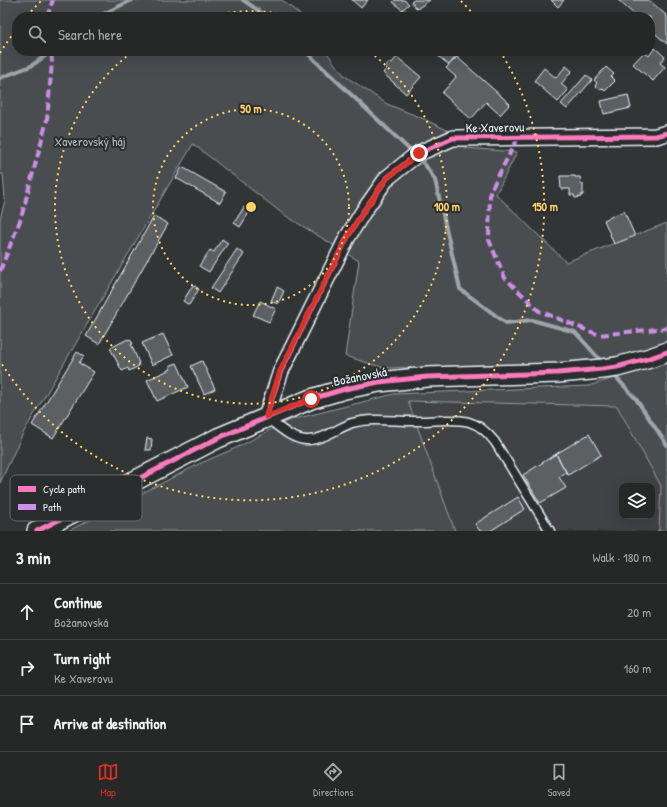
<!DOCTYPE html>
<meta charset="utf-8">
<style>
body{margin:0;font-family:"Patrick Hand",sans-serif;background:#323434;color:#f1f3f6}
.controls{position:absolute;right:12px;bottom:12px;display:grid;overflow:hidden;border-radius:8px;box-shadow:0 4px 16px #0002}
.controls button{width:36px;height:36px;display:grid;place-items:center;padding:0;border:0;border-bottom:1px solid #424445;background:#262828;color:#f1f3f6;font:20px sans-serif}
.stop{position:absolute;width:12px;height:12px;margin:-9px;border:3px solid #d93025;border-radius:50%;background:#fff}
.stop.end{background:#d93025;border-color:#fff;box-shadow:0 1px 4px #0008}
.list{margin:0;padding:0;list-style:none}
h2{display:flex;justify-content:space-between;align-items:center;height:52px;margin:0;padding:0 16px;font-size:17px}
h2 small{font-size:13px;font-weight:400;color:#a4a6a8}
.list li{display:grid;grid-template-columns:26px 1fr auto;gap:12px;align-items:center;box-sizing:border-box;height:56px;padding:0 16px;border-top:1px solid #424445}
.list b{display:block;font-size:15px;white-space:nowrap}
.list p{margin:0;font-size:13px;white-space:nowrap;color:#a4a6a8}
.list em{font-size:13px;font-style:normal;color:#a4a6a8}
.icon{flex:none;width:22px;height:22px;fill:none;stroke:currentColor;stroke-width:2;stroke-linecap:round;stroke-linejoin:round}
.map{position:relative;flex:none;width:667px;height:531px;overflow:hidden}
.search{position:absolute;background:#262828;box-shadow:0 4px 16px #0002;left:12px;right:12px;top:12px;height:44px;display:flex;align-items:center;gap:10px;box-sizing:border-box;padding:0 14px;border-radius:16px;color:#a4a6a8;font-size:15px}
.sheet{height:220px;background:#262828}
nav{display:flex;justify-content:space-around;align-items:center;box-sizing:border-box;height:56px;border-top:1px solid #424445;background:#262828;font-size:11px;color:#a4a6a8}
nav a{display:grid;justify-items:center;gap:2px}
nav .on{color:#d93025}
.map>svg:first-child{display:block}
</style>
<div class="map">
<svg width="667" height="531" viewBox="0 0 667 531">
<rect width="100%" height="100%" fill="#323536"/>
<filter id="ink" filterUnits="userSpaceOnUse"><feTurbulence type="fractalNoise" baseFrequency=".025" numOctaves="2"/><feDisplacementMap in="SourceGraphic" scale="8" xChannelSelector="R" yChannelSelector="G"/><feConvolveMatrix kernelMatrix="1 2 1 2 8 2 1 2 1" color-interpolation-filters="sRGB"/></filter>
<g filter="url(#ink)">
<path fill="#3f4244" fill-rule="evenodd" d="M 407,401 L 618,406 L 661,486 L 659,530 L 657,531 L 455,531 ZM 622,486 L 652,486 L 652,516 L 622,516 Z"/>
<path fill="#494d4f" stroke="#989fa4" d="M 0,0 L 282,0 L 303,17 L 17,17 L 17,51 L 326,51 L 334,63 L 345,76 L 387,104 L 424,119 L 463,138 L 465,148 L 517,152 L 496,194 L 566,262 L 667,223 L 667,343 L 640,353 L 557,365 L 384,368 L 345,356 L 359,261 L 283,214 L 193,144 L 22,435 L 0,483 L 0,219 L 5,200 L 3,174 L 0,174 Z
M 667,362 L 667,531 L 657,531 L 659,530 L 661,486 L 617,406 L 408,401 L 455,531 L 68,531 L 201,463 L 238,447 L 287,421 L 394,394 L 588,386 Z"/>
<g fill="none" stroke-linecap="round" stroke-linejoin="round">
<path stroke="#9fa5aa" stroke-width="4" d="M 243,0 L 268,17
M 97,17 L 132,0
M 305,51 L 413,153
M 0,78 L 31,66 L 52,51
M 418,158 L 426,166 L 435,180 L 460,289 L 506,323 L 532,320 L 575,332 L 603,363
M 613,374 L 636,399 L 667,445"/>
</g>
<path fill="#5c6063" stroke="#e8f1f8" d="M 352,0 L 368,0 L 361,8 Z
M 395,0 L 404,0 L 409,4 L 402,10 L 393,2 Z
M 414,0 L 430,0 L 417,9 L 411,2 Z
M 551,0 L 564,0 L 558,7 Z
M 618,0 L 649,0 L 667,16 L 667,44 L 650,29 L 650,17 L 637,17 Z
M 405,10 L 413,17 L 400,17 Z
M 655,48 L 665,57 L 660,63 L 665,67 L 653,81 L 633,64 L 644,52 L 649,56 Z
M 432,51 L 453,51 L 457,55 L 449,65 Z
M 397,57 L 421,77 L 406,94 L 383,73 L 387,68 L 385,67 L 389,62 L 391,64 Z
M 457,57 L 510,104 L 500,115 L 486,102 L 471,119 L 442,93 L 456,77 L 446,68 Z
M 566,66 L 572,71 L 561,84 L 568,90 L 558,102 L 534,81 L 544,68 L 556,78 Z
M 606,67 L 614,74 L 611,77 L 615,81 L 605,91 L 602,88 L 599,90 L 595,86 L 597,83 L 594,80 Z
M 586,75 L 592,80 L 567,109 L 561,104 Z
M 628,95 L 631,108 L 604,114 L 601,101 Z
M 182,167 L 226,192 L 220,203 L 176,178 Z
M 560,176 L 575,176 L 575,177 L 580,177 L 581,184 L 583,184 L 583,195 L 581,195 L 581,197 L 575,198 L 574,195 L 570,195 L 570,189 L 561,189 Z
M 244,207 L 250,211 L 240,227 L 234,223 Z
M 624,211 L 635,236 L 614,244 L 604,220 Z
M 154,216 L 168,224 L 99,344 L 86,336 Z
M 222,239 L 228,243 L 209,272 L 199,266 L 210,250 L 214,252 Z
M 237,249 L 244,254 L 218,293 L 211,288 Z
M 193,285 L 199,289 L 189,305 L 183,301 Z
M 277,287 L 284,291 L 278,304 L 271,301 Z
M 260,301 L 276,309 L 269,322 L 253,315 Z
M 163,334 L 173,355 L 152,365 L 142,343 Z
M 128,339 L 129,340 L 130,339 L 133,344 L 131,344 L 139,363 L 138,363 L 139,366 L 129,371 L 128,368 L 122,371 L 110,348 Z
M 77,352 L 84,356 L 79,363 L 94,372 L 53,438 L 32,425 Z
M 202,361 L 215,389 L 204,394 L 191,366 Z
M 177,363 L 188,387 L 157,401 L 147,380 L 171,369 L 169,366 Z
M 589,434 L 601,455 L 568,475 L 556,454 Z
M 147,438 L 152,439 L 151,450 L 145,450 Z
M 556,454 L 566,472 L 559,477 L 566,488 L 540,503 L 523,475 Z
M 518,497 L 525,509 L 490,531 L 480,531 L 475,524 Z"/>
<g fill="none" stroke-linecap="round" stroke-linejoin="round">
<g stroke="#e8f1f8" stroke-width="11">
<path id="service" d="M 267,418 C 279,427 291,439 306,440 C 321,441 338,428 352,423 C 374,417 397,422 420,421 C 435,421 454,418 469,422 C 480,425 488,433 495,442 L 550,531"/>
</g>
<g stroke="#e8f1f8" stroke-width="18">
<path id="minor" d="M 266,417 L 281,371 L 347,238 L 363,212 L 387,178 L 411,159 L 419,153 L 453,138 L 656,136 L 667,133"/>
</g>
<g stroke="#e8f1f8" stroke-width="22">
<path id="tertiary" d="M 37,531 L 218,438 L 311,399 L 345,389 L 379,382 L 427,377 L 558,373 L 602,369 L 617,367 L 650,358 L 667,352"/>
</g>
<use href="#service" stroke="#2a2d2e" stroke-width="8"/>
<use href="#minor" stroke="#2a2d2e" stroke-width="15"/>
<use href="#tertiary" stroke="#2a2d2e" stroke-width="19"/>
<path stroke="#ce8fe9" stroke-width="4" stroke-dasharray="8 4" stroke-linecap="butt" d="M 47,17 L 53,0
M 518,138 L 498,176 L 490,192 L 489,240 L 505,278 L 539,311 L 599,335 L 667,328
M 0,271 L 21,218 L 47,120 L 52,62 L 51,51"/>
<g stroke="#2a2d2e" stroke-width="8">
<path id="cycleway" d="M 266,417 L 281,371 L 347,238 L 363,212 L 387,178 L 411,159 L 419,153 L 453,138 L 656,136 L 667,133
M 37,531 L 218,438 L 311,399 L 345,389 L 379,382 L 427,377 L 558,373 L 602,369 L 617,367 L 650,358 L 667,352"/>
</g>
<use href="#cycleway" stroke="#fd7abc" stroke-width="5"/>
</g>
</g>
<g fill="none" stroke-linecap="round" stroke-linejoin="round" filter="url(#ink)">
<path stroke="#d93025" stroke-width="5" d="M 311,399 L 266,417 L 280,371 L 347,238 L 363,212 L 387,178 L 419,153"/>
</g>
<g fill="none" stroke="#ffd166" stroke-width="2" stroke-dasharray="2 4">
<circle cx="251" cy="207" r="98"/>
<path d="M204 17A196 196 0 0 1 298 17M370 52A196 196 0 1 1 132 52"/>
<path d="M0 53A294 294 0 0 1 16 30M27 16A294 294 0 0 1 41 1M461 1A294 294 0 0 1 475 16M500 51A294 294 0 1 1 0 361"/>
</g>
<g text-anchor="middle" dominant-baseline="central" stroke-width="4" stroke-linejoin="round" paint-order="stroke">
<g font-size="13" fill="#e8f1f8" stroke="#2a2d2e">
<text transform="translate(495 127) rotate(-1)">Ke Xaverovu</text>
<text transform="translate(360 376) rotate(-11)">Božanovská</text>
</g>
<g font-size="13" fill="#b0b8bd" stroke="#2a2d2e">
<text x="90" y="141">Xaverovský háj</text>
</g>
</g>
<rect x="10" y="475" width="132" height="46" rx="6" fill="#2a2d2e" stroke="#63686b" stroke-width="1"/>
<rect x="18" y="486" width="18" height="6" fill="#fd7abc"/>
<rect x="18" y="504" width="18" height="6" fill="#ce8fe9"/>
<g font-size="11" fill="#e8f1f8">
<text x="43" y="493">Cycle path</text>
<text x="43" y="511">Path</text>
</g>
<circle cx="251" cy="207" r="6" fill="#ffd166" stroke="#2a2d2e" stroke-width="2"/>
<g font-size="12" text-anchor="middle" font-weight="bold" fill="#ffd166" stroke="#2a2d2e" stroke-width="4" stroke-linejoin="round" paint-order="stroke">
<text x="251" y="113">50 m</text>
<text x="447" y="211">100 m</text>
<text x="545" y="211">150 m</text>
</g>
</svg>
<div class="controls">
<button><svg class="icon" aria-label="layers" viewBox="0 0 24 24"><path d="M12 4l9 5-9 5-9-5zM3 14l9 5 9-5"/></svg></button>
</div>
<div class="stop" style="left:311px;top:399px"></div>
<div class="stop end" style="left:419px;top:153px"></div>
<div class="search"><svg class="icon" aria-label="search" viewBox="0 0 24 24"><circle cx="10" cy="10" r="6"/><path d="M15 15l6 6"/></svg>Search here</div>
</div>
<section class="sheet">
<h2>3 min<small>Walk · 180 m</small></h2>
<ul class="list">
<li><svg class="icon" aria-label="ahead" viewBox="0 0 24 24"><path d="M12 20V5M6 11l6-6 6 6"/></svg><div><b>Continue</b><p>Božanovská</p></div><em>20 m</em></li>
<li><svg class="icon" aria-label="right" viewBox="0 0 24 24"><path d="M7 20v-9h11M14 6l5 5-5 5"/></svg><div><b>Turn right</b><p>Ke Xaverovu</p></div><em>160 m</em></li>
<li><svg class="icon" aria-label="arrive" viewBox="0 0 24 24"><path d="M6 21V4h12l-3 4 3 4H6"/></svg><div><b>Arrive at destination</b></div></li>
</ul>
</section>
<nav>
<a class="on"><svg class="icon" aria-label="map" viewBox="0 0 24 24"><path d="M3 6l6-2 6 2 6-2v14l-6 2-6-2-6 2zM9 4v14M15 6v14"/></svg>Map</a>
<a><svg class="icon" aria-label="directions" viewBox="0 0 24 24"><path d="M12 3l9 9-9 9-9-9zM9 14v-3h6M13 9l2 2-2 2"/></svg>Directions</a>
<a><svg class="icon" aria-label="saved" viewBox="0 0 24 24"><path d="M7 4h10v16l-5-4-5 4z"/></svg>Saved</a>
</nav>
